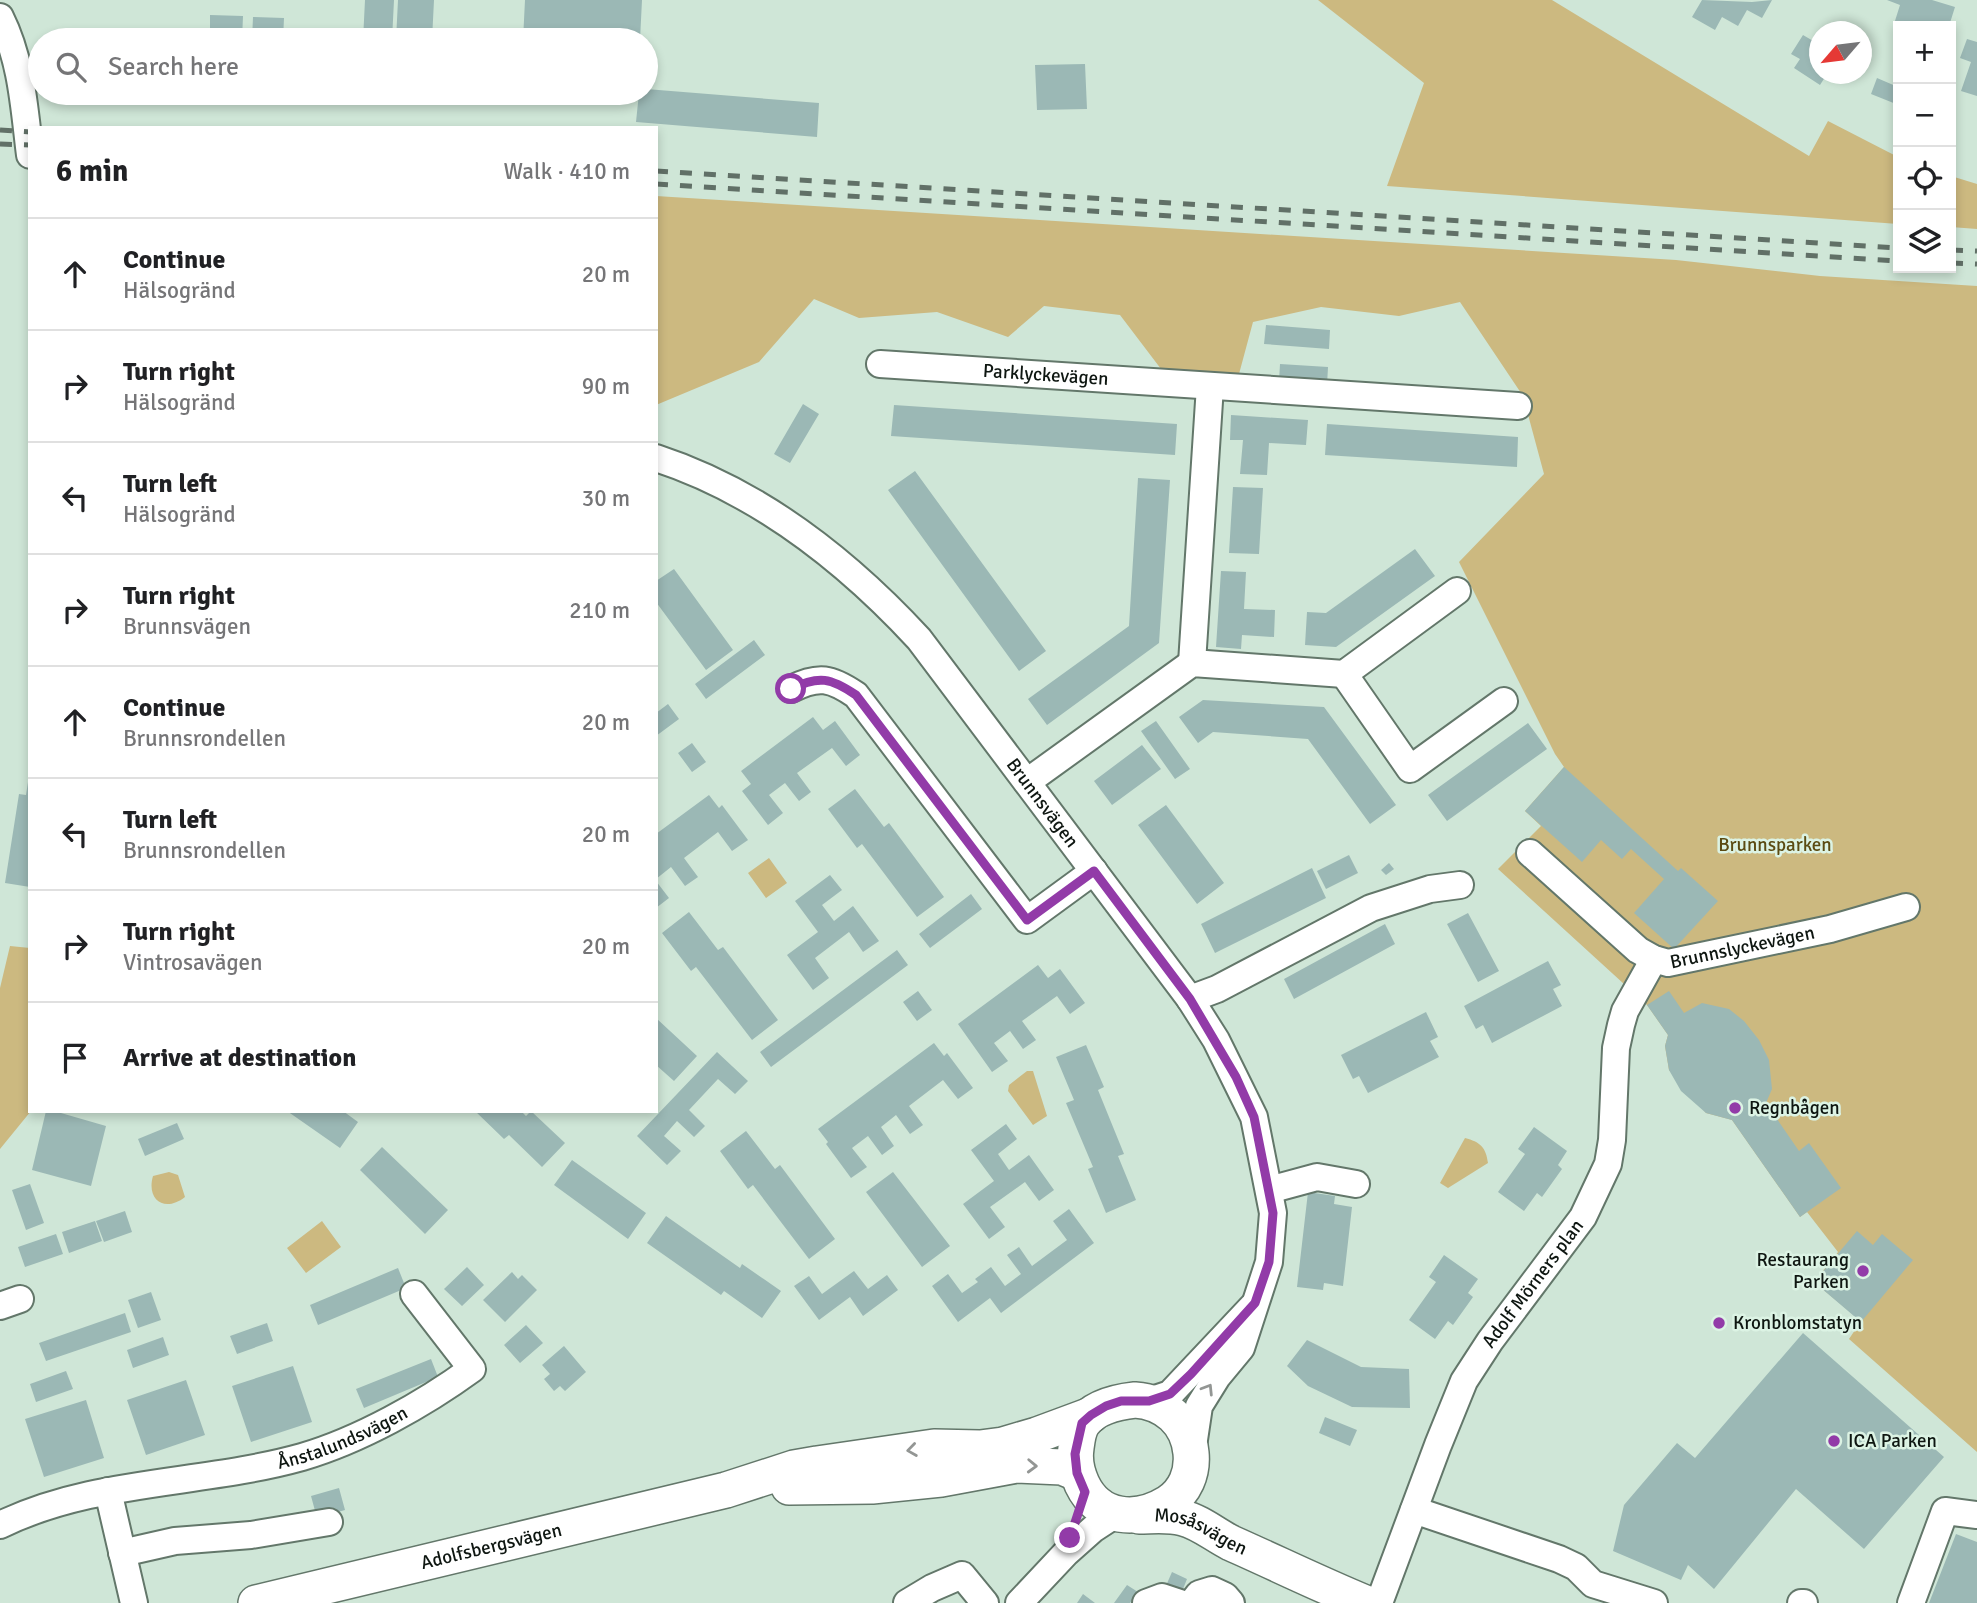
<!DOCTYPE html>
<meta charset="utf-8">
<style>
body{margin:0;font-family:Signika,sans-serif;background:#f6f6f6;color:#202124}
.controls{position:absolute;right:21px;top:21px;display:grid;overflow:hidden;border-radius:0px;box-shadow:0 4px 10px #0003}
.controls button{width:63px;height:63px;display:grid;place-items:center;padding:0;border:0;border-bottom:2px solid #e0e0e0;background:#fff;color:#202124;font:35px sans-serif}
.compass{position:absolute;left:1809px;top:21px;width:63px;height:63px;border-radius:50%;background:#fff;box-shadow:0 4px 10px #0003;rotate:242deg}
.stop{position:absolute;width:21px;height:21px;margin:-16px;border:5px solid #923ba8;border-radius:50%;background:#fff}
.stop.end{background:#923ba8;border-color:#fff;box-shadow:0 2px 7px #0008}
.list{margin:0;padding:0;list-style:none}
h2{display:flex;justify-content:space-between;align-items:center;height:91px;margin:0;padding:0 28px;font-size:30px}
h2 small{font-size:23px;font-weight:400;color:#757577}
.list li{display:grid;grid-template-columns:46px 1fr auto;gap:21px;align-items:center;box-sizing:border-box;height:112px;padding:0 28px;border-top:2px solid #e0e0e0}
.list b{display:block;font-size:26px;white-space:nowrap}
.list p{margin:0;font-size:23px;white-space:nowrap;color:#757577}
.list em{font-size:23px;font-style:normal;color:#757577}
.icon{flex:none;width:38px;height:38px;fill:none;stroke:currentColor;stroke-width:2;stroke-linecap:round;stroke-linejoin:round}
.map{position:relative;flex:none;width:1977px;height:1603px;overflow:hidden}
.search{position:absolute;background:#fff;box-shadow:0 4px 10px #0003;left:28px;top:28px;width:630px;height:77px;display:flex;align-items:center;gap:18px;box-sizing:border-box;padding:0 24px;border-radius:38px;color:#757577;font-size:26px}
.panel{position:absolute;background:#fff;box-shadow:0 4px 10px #0003;left:28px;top:126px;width:630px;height:987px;border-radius:0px}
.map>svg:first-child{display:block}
</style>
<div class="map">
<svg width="1977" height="1603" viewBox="0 0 1977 1603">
<rect width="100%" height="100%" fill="#cfe6d7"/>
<path fill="#ccb980" d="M 1318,0 L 1552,0 L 1809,156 L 1828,121 L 1898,157 L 1898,224 L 1387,186 L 1424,83 Z
M 1951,176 L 1977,184 L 1977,229 L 1951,227 Z
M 656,196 L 1676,260 L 1820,276 L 1977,286 L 1977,1452 L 1849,1339 L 1861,1321 L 1814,1282 L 1838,1252 L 1807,1212 L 1800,1217 L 1732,1120 L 1706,1113 L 1669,1070 L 1665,1046 L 1668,1035 L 1647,1005 L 1498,869 L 1541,826 L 1525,811 L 1564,767 L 1555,754 L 1459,562 L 1544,474 L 1523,396 L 1460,302 L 1399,316 L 1321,307 L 1253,322 L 1239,374 L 1161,369 L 1120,315 L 1044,306 L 1008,337 L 937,312 L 859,318 L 814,299 L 759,362 L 656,405 Z
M 769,858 L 787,883 L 766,898 L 748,873 Z
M 10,946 L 30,948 L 31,1111 L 0,1149 L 0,988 Z
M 1027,1071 L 1033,1071 L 1047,1116 L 1033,1125 L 1008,1091 L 1009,1085 Z
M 1465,1138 C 1480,1142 1486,1147 1488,1163 L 1448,1188 L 1440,1183 Z
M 169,1172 L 178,1175 L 185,1197 C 165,1213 146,1200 153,1176 Z
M 322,1221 L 341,1247 L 306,1273 L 287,1248 Z"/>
<path fill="#9bb8b5" d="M 365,0 L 394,0 L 392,40 L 363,40 Z
M 398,0 L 434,0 L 432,40 L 396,40 Z
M 525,0 L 642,0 L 640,40 L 523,40 Z
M 1702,0 L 1752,2 L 1772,0 L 1762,18 L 1747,10 L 1738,26 L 1722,17 L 1715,30 L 1692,17 Z
M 1887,0 L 1932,0 L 1955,7 L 1949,26 L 1902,26 L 1894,24 L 1900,5 Z
M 210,15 L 243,16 L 242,40 L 210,40 Z
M 253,17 L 284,18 L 283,40 L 252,40 Z
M 1803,35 L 1820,45 L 1820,74 L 1827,74 L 1820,85 L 1794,68 L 1800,59 L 1791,54 Z
M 1967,39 L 1977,42 L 1977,96 L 1961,91 L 1971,62 L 1960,58 Z
M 1085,64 L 1087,109 L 1037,110 L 1035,65 Z
M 1877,78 L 1898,87 L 1896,104 L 1871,94 Z
M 646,89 L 819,103 L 817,137 L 636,122 L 639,93 L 646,93 Z
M 1266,325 L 1330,330 L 1329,349 L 1264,344 Z
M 1280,364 L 1328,367 L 1327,385 L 1279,382 Z
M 803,404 L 819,414 L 790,463 L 774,454 Z
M 894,405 L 1177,424 L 1175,455 L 891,436 Z
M 1231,415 L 1308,420 L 1306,445 L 1269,443 L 1267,475 L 1240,474 L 1243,440 L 1230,440 Z
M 1327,424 L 1518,437 L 1517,467 L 1325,455 Z
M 915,471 L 1046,651 L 1019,671 L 888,490 Z
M 1138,478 L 1170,480 L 1159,643 L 1047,725 L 1028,699 L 1129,626 Z
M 1233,487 L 1263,488 L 1259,554 L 1229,553 Z
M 1415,549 L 1435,576 L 1336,647 L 1305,645 L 1307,612 L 1326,613 Z
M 674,569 L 733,650 L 706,670 L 656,602 L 656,581 Z
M 1221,571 L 1246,572 L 1244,609 L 1275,610 L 1274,637 L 1242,635 L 1241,649 L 1216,647 Z
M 754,640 L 765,655 L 706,699 L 695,684 Z
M 1203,700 L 1324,707 L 1396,805 L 1370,824 L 1308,739 L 1213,732 L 1198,743 L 1179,717 Z
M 668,704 L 679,719 L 656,736 L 656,713 Z
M 813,717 L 823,730 L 835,721 L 860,755 L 846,766 L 832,748 L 797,773 L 811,792 L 799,801 L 785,783 L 769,795 L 783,813 L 768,825 L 742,791 L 751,784 L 741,771 Z
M 1156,721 L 1190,769 L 1175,779 L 1141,731 Z
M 1528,723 L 1547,749 L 1447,821 L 1428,795 Z
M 692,743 L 706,762 L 692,772 L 678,753 Z
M 1142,745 L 1161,769 L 1112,805 L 1094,781 Z
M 1564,767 L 1678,871 L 1681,868 L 1718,901 L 1674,949 L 1634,913 L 1664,879 L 1631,849 L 1622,859 L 1601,840 L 1582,862 L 1525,811 Z
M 28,782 L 30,782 L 30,887 L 5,883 L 19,794 L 26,795 Z
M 855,789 L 884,827 L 889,823 L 944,897 L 917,917 L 862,844 L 857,848 L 828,809 Z
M 709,795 L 719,808 L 722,805 L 748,840 L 732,851 L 718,832 L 684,858 L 698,877 L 685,886 L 671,867 L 656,879 L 656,834 Z
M 1166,805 L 1224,883 L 1197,904 L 1138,825 Z
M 1349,855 L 1358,873 L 1326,889 L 1317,871 Z
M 1389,863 L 1394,869 L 1386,875 L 1381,870 Z
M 1312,868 L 1326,898 L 1215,953 L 1201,924 Z
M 830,875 L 842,890 L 822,905 L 834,921 L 853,906 L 879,941 L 863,952 L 849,932 L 815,958 L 829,978 L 813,990 L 787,955 L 818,932 L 795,901 Z
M 656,881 L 669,898 L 656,908 Z
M 971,894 L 982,909 L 930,948 L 919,934 Z
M 689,912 L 718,950 L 723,947 L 778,1020 L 752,1040 L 696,967 L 691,971 L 662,933 Z
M 1468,913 L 1499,971 L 1478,982 L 1447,924 Z
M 1385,924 L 1395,944 L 1294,999 L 1284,979 Z
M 897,950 L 908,965 L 771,1067 L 760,1052 Z
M 1548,961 L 1561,985 L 1553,989 L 1562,1006 L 1492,1043 L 1483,1025 L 1476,1029 L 1464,1006 Z
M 1038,965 L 1048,978 L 1060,969 L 1085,1003 L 1070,1014 L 1057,996 L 1022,1021 L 1036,1040 L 1023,1049 L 1010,1031 L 994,1043 L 1008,1061 L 992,1072 L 958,1024 Z
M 918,991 L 932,1010 L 917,1021 L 903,1002 Z
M 1669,991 L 1684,1013 L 1702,1003 L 1729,1009 L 1744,1021 L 1759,1040 L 1769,1060 L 1772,1089 L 1766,1103 L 1799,1151 L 1809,1143 L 1841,1188 L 1800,1217 L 1732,1120 L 1706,1113 L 1681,1091 L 1669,1070 L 1665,1046 L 1668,1035 L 1647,1005 Z
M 1426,1012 L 1438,1037 L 1430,1041 L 1439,1057 L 1368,1093 L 1359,1076 L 1353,1079 L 1341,1055 Z
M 656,1018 L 697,1056 L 674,1081 L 656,1065 Z
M 934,1043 L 944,1056 L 947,1053 L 973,1088 L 958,1099 L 943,1080 L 909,1106 L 923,1125 L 910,1134 L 896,1115 L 881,1127 L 894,1146 L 882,1155 L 868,1136 L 852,1148 L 867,1167 L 851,1178 L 826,1144 L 828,1142 L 818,1129 Z
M 1086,1045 L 1104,1087 L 1098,1090 L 1124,1154 L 1118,1156 L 1136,1200 L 1106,1213 L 1088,1169 L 1093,1167 L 1066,1103 L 1074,1100 L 1056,1057 Z
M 717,1052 L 748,1081 L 735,1094 L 718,1079 L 689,1110 L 705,1126 L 694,1137 L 677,1121 L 664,1136 L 681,1151 L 667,1165 L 637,1136 Z
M 46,1111 L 54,1111 L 106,1126 L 91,1186 L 32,1170 Z
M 287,1111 L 343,1111 L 358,1122 L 340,1148 Z
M 475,1111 L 521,1111 L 526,1116 L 531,1111 L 565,1143 L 542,1167 L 509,1135 L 504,1139 Z
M 177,1123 L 184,1139 L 145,1156 L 138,1139 Z
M 1006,1124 L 1017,1139 L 998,1154 L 1009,1170 L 1029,1155 L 1054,1190 L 1039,1201 L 1025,1182 L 990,1207 L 1005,1227 L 989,1239 L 963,1204 L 994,1181 L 971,1150 Z
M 1534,1127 L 1567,1151 L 1558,1165 L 1562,1169 L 1542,1197 L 1537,1193 L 1524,1211 L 1498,1192 L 1525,1154 L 1518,1149 Z
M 746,1131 L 775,1169 L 780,1165 L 835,1239 L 809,1259 L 753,1185 L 748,1189 L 720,1151 Z
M 382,1147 L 448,1210 L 425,1234 L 360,1170 Z
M 572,1160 L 646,1213 L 628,1239 L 554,1185 Z
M 893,1172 L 950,1246 L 922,1267 L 866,1192 Z
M 30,1184 L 44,1223 L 26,1230 L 12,1190 Z
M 1308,1192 L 1335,1196 L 1334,1204 L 1352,1207 L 1343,1286 L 1324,1283 L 1323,1290 L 1297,1287 Z
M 1069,1209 L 1094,1243 L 1001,1313 L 990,1298 L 958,1322 L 932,1286 L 948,1274 L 962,1293 L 978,1282 L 975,1279 L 991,1267 L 1005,1286 L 1021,1274 L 1007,1255 L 1019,1247 L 1032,1266 L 1067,1240 L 1053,1221 Z
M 125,1211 L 132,1232 L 104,1242 L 96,1221 Z
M 666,1216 L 740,1268 L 742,1264 L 781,1291 L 762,1318 L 724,1291 L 721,1295 L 647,1243 Z
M 95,1221 L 102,1241 L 69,1253 L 62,1232 Z
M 1857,1231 L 1873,1245 L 1882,1234 L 1913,1260 L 1861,1322 L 1814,1282 Z
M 56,1234 L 63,1254 L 25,1267 L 18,1247 Z
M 1444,1255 L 1478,1279 L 1468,1293 L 1473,1297 L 1453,1325 L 1448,1321 L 1435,1339 L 1409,1320 L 1436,1282 L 1429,1277 Z
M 467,1267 L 484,1285 L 462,1306 L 444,1289 Z
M 398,1268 L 406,1288 L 318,1325 L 310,1305 Z
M 854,1271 L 868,1289 L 887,1275 L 898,1290 L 863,1316 L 850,1297 L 819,1320 L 794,1286 L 809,1276 L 822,1294 Z
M 512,1272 L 518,1279 L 522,1275 L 537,1290 L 505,1322 L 483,1300 Z
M 151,1292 L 161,1320 L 138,1328 L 128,1300 Z
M 125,1313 L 131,1332 L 46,1361 L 39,1343 Z
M 267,1323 L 273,1341 L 237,1354 L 230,1336 Z
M 526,1325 L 543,1343 L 520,1363 L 504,1345 Z
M 1803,1333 L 1944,1457 L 1864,1549 L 1796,1489 L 1714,1589 L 1688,1565 L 1681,1580 L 1613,1551 L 1624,1505 L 1677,1443 L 1695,1458 Z
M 163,1337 L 169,1355 L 133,1368 L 127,1350 Z
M 1307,1340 L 1361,1367 L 1409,1369 L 1410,1408 L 1352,1407 L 1308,1386 L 1287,1366 Z
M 564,1346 L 586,1372 L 565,1391 L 560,1386 L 554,1391 L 544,1379 L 550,1374 L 542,1365 Z
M 431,1359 L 438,1377 L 364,1408 L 356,1389 Z
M 293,1366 L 312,1422 L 251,1442 L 232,1386 Z
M 66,1371 L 73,1389 L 36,1402 L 30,1384 Z
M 186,1380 L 205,1435 L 146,1455 L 127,1400 Z
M 86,1400 L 104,1458 L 44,1477 L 25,1419 Z
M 1325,1417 L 1357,1430 L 1350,1446 L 1319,1433 Z
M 339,1488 L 345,1510 L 317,1518 L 311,1496 Z
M 1956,1534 L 1977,1542 L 1977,1603 L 1929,1603 Z
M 1172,1572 L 1187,1579 L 1181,1594 L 1165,1588 Z
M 1127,1585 L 1138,1592 L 1130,1603 L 1114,1603 Z
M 1083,1594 L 1095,1603 L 1077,1603 Z"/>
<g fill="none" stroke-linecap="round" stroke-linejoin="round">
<g stroke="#63776a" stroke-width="30">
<g id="minor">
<path d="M 0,17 C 22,61 24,107 30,155"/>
<path id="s1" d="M 880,364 L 1518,406"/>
<path id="s2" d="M 656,458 C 760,492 846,560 919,639 L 1190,999 L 1216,1040 L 1254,1117 L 1273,1213 L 1269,1262 L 1241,1348 L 1217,1377 L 1199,1406 L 1192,1453"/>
<path d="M 1192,663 L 1210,386"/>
<path d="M 1344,674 L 1410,769 L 1504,701"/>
<path d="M 791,689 C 819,675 831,678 856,695 L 1027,920 L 1094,871"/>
<path d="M 1027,782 L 1192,663 L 1344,674 L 1457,591"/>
<path id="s3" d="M 1530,853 L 1638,950 L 1654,959 L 1668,963 L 1830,929 L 1906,907"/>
<path d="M 1190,999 L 1217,989 L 1371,908 L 1430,889 L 1460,885"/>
<path d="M 1269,1190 L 1317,1177 L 1356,1184"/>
<path d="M 0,1306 L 20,1299"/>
<path d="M 1149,1401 L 1170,1394 L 1252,1307"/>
<path d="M 108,1491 L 134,1603"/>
<path d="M 1414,1510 L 1559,1559 L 1576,1567 L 1593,1584 L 1654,1603"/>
<path id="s4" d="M 0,1525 C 94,1479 202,1485 302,1457 C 360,1440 424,1404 472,1369 L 414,1294"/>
<path d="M 122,1553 L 175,1541 L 251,1535 L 329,1522"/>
<path d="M 907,1603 L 932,1588 L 962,1575 L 985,1603"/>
<path d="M 1019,1603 L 1066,1553 L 1093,1529 L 1116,1514"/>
<path d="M 1146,1603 L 1162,1597 L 1180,1603"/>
<path d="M 1192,1603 L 1199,1594 L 1212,1590 L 1225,1596 L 1231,1603"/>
<path id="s5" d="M 1379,1603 L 1438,1445 L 1464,1381 L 1490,1341 L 1583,1217 L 1608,1164 L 1612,1140 L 1616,1048 L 1621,1025 L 1625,1011 L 1654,959"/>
<path d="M 1801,1603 L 1804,1603"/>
<path d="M 1911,1603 L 1945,1511 L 1977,1515"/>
</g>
</g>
<g stroke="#63776a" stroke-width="38">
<g id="major">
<path d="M 1135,1400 C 1165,1402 1188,1422 1191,1453 C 1193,1473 1185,1492 1168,1503 C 1137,1522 1099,1520 1082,1484 C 1077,1473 1074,1461 1076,1448 C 1077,1440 1078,1430 1083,1423 C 1094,1407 1117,1402 1135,1400 Z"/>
<path d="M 789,1487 L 872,1486 L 941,1479 L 1017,1465 L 1062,1467 L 1077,1473"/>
<path id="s6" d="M 1139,1516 C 1153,1516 1169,1514 1183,1518 C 1200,1522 1215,1535 1231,1543 C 1276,1563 1319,1584 1365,1603"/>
<path id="s7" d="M 256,1603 L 726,1490 L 794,1468 L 817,1464 L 934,1447 L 980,1448 L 1003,1445 L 1037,1435 L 1091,1415"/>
</g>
</g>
<use href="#minor" stroke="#fff" stroke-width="26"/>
<use href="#major" stroke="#fff" stroke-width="35"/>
<path stroke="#617067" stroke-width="5" stroke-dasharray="12 12" stroke-linecap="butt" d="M 0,130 L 30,132
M 0,144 L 30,145
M 656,171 L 1898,248
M 656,184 L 1898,261
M 1951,250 L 1977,251
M 1951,263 L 1977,264"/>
</g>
<defs><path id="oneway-chevron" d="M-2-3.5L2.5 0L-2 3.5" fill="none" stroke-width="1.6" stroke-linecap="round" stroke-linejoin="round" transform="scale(1.75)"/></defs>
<g stroke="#939694">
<use href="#oneway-chevron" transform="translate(1208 1389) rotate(-58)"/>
<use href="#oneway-chevron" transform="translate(912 1450) rotate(172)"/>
<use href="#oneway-chevron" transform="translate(1032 1466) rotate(2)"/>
</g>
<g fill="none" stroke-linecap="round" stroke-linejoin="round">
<path stroke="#923ba8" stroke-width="9" d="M 791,689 C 819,675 831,678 856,695 L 1027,920 L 1094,871 L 1190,999 L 1236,1077 L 1254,1117 L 1273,1213 L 1269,1262 L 1255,1303 L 1191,1374 L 1170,1394 L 1149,1401 L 1121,1401 L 1106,1406 L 1091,1415 L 1082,1423 L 1075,1454 L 1077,1473 L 1085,1492 L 1070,1538"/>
</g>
<g fill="#923ba8" stroke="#dcf3e4" stroke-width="2.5">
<circle cx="1735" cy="1108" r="7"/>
<circle cx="1863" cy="1271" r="7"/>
<circle cx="1719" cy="1323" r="7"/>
<circle cx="1834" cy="1441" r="7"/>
</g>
<g text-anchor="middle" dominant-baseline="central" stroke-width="5" stroke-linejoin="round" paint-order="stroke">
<g font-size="19" fill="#0e1611" stroke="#dcf3e4">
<text stroke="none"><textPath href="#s1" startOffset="166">Parklyckevägen</textPath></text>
<text stroke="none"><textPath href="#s2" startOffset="528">Brunnsvägen</textPath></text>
<text stroke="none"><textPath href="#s3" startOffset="254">Brunnslyckevägen</textPath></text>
<text stroke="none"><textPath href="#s5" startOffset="357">Adolf Mörners plan</textPath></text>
<text stroke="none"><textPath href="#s4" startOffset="355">Ånstalundsvägen</textPath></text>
<text stroke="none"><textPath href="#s6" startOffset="65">Mosåsvägen</textPath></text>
<text stroke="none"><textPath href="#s7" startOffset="242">Adolfsbergsvägen</textPath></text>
</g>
<g font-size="19" fill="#5b4b12" stroke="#dcf3e4">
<text x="1775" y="845">Brunnsparken</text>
</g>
<g font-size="19" fill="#0e1611" stroke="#dcf3e4" text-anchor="start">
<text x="1749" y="1108">Regnbågen</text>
<text x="1849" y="1260" text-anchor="end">Restaurang<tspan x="1849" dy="22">Parken</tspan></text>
<text x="1733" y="1323">Kronblomstatyn</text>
<text x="1848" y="1441">ICA Parken</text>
</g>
</g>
</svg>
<div class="controls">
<button>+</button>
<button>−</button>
<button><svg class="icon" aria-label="locate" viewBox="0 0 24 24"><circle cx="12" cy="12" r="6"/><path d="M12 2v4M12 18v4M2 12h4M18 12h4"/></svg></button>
<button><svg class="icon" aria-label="layers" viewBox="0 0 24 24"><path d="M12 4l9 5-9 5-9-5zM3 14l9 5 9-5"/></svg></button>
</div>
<svg class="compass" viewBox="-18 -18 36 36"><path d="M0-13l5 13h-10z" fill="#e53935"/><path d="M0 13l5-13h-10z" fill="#757577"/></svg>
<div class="stop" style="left:791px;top:689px"></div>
<div class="stop end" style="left:1070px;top:1538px"></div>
<div class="search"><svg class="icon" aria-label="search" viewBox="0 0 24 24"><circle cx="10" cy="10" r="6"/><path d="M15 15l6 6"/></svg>Search here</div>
<section class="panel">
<h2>6 min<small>Walk · 410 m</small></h2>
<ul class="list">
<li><svg class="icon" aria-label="ahead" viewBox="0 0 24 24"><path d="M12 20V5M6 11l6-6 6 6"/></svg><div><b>Continue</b><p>Hälsogränd</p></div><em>20 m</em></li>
<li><svg class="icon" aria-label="right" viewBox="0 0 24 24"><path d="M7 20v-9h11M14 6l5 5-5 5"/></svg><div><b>Turn right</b><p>Hälsogränd</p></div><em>90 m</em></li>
<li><svg class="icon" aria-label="left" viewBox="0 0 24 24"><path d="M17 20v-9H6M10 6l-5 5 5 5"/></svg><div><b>Turn left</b><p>Hälsogränd</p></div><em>30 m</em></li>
<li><svg class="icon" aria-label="right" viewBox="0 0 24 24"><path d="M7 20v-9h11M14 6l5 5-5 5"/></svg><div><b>Turn right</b><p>Brunnsvägen</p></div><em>210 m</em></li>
<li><svg class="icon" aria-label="ahead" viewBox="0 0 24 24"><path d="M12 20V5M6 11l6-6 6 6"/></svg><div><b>Continue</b><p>Brunnsrondellen</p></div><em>20 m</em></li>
<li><svg class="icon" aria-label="left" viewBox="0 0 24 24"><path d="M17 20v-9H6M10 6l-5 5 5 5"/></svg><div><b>Turn left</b><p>Brunnsrondellen</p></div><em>20 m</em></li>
<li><svg class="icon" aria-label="right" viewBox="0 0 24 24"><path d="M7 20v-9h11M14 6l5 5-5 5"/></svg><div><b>Turn right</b><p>Vintrosavägen</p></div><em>20 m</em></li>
<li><svg class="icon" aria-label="arrive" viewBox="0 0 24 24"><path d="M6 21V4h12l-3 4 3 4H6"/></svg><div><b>Arrive at destination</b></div></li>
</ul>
</section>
</div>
